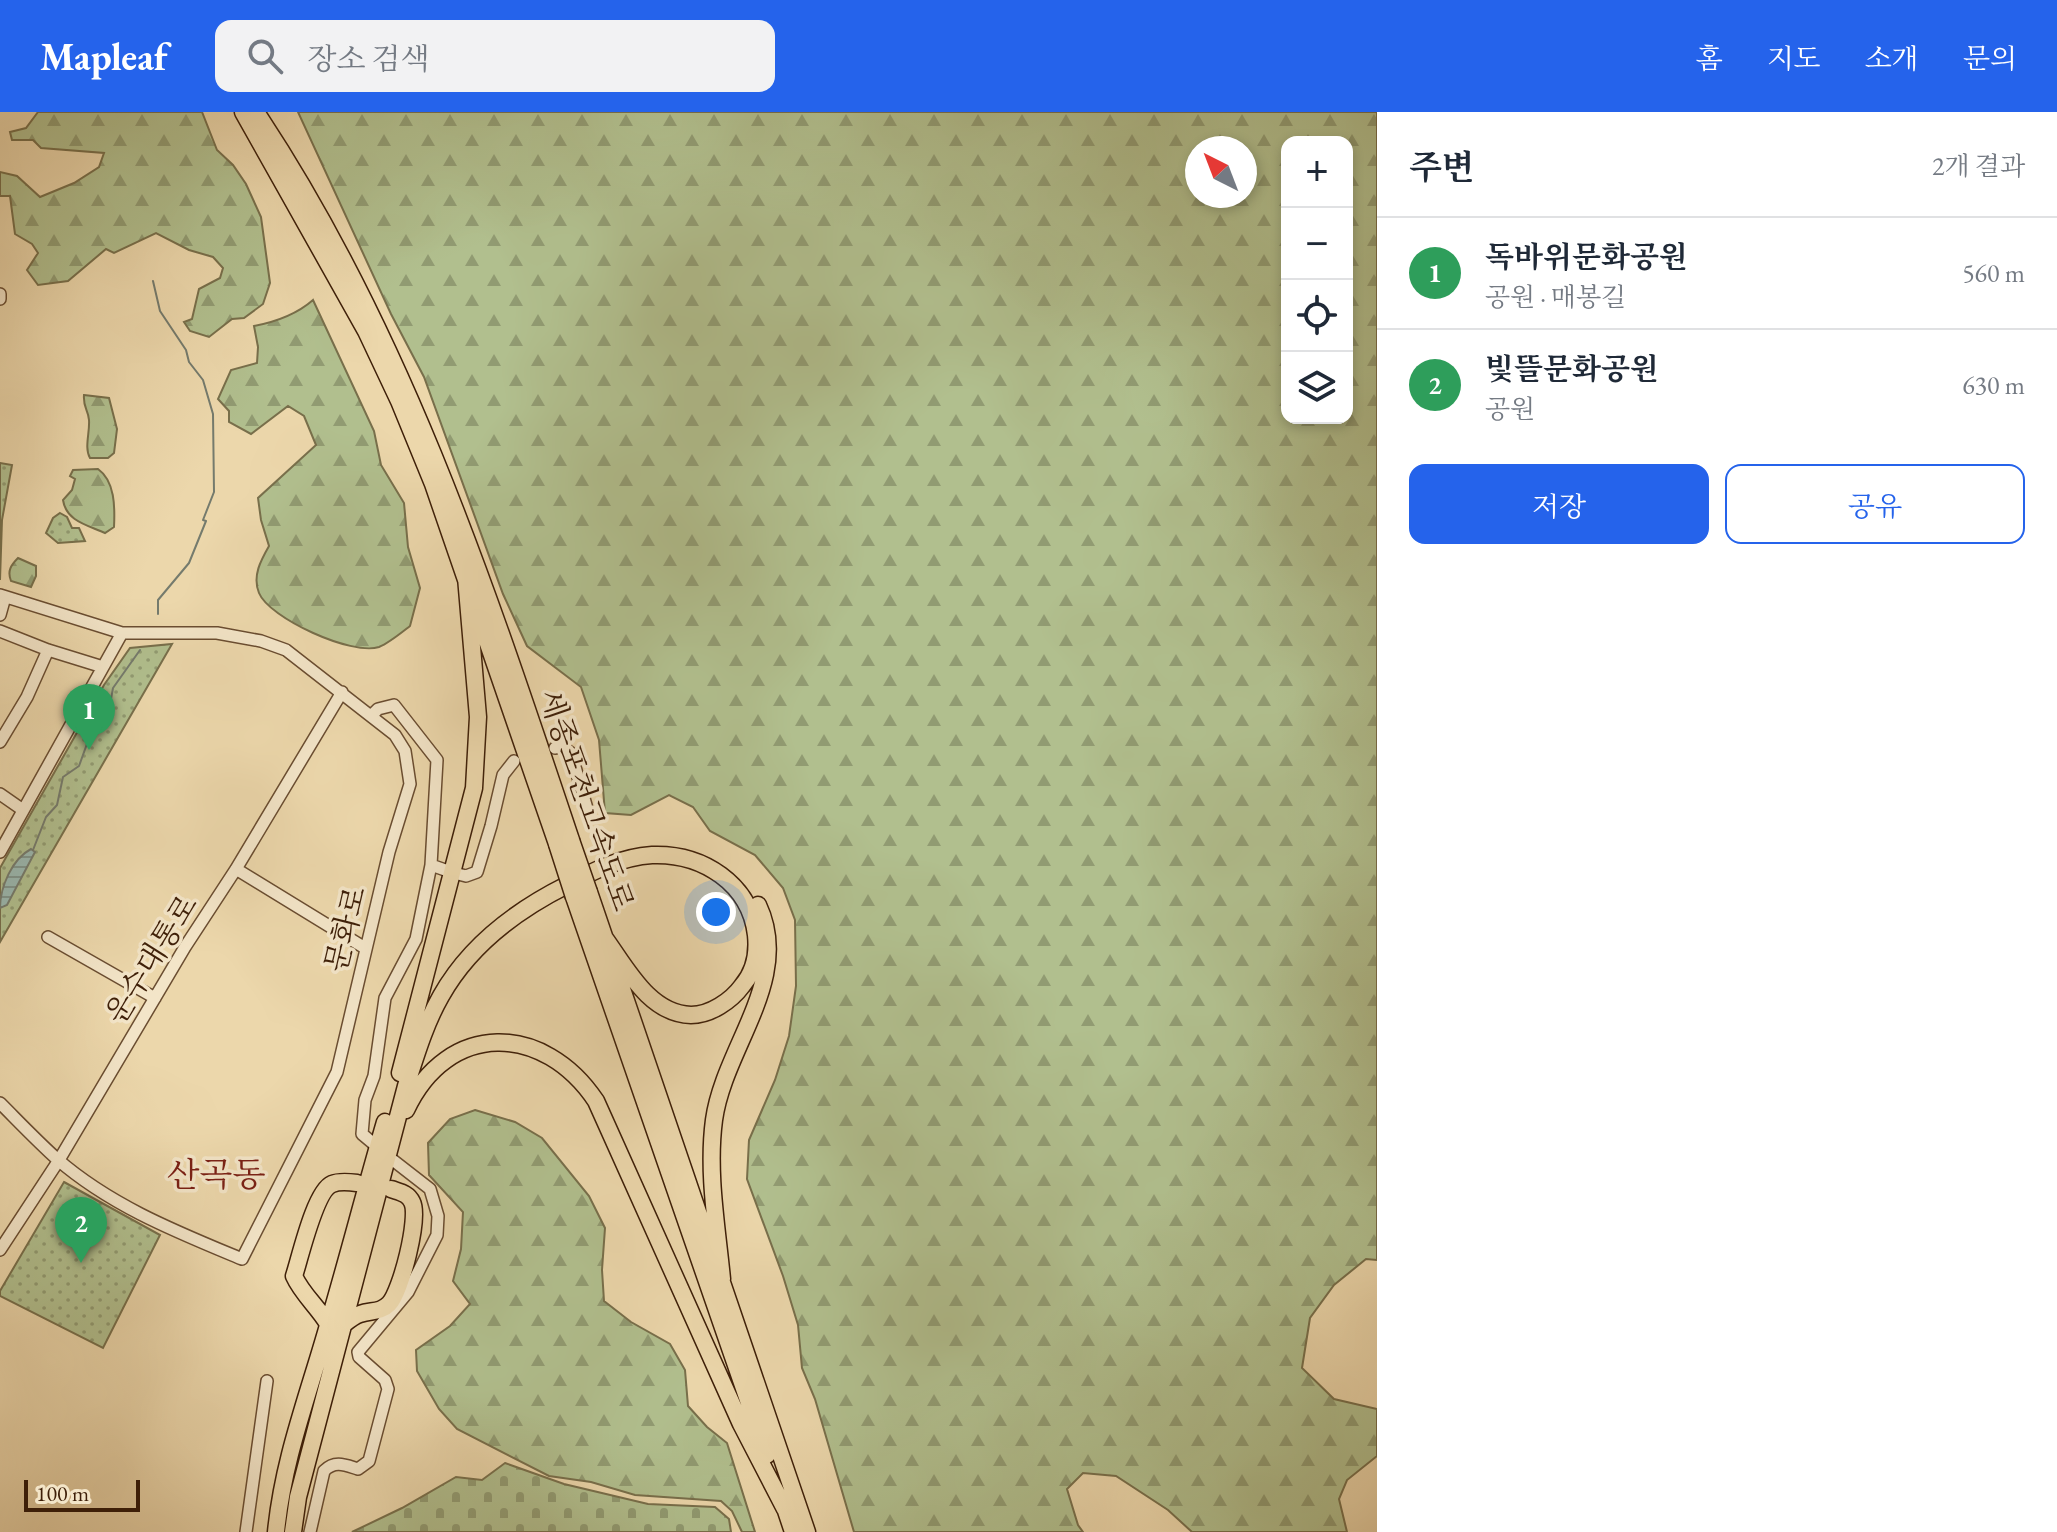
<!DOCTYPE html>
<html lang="ko">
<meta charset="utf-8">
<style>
body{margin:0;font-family:"EB Garamond","Noto Serif KR",serif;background:#f2f2f3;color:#1f2937}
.controls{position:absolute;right:24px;top:24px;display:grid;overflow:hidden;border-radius:16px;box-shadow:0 4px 12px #0003}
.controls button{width:72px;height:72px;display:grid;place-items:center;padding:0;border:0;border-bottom:2px solid #e0e1e3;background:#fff;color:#1f2937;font:40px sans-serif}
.compass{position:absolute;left:1185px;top:24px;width:72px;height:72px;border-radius:50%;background:#fff;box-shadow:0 4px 12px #0003;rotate:318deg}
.scale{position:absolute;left:24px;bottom:20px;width:116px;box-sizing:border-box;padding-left:8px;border:4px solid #3e1f08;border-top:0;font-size:22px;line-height:28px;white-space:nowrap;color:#3e1f08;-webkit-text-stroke:6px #f3e5c8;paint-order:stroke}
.you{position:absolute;left:716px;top:800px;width:28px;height:28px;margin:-20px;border:6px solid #fff;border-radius:50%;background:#1a73e8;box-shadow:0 0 0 12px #1a73e833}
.badge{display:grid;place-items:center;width:52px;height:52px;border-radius:50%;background:#2563eb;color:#fff;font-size:26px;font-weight:700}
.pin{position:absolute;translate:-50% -66px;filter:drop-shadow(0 2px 4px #0008)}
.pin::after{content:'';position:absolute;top:42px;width:28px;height:24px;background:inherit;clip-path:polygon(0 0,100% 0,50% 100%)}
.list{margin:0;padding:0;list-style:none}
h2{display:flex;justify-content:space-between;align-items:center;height:104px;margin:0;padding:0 32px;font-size:34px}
h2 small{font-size:26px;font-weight:400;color:#747a83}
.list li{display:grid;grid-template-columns:52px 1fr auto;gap:24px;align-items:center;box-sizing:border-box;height:112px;padding:0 32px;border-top:2px solid #e0e1e3}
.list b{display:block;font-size:30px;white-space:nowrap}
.list p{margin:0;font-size:26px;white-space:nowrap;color:#747a83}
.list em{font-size:26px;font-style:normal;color:#747a83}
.actions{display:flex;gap:16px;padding:24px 32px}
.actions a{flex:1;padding:18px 0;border:2px solid #2563eb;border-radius:16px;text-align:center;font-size:28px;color:#2563eb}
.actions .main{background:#2563eb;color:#fff}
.icon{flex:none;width:44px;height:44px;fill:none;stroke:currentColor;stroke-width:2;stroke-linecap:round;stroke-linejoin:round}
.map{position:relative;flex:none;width:1377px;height:1420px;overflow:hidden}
header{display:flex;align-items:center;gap:48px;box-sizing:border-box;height:112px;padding:0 40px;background:#2563eb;color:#fff}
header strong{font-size:38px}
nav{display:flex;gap:44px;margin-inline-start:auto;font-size:28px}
.search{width:560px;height:72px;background:#f2f2f3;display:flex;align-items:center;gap:20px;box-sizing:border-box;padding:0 28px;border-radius:16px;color:#747a83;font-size:30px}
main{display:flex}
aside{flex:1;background:#fff}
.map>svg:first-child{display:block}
</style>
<header>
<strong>Mapleaf</strong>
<div class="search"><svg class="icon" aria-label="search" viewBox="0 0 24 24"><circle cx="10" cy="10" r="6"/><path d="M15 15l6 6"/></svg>장소 검색</div>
<nav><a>홈</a><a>지도</a><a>소개</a><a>문의</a></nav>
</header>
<main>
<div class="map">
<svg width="1377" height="1420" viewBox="0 0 1377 1420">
<defs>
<pattern id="green-dots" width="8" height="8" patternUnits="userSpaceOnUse" patternTransform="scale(2)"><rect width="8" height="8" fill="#b1bf8e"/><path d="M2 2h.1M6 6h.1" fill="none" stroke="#919b72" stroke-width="1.8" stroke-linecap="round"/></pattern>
<pattern id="forest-firs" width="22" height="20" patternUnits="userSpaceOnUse" patternTransform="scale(2)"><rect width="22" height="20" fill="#b1bf8e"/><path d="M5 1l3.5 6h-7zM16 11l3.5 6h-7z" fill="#919b72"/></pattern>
<pattern id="cemetery-stones" width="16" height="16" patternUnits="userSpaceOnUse" patternTransform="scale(2)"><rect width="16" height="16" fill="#b1bf8e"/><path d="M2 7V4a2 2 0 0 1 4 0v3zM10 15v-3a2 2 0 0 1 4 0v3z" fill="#919b72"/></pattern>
<pattern id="water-rules" width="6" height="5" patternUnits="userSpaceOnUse" patternTransform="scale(2)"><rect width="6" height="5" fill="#9ab8b0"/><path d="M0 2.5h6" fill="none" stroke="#7f958d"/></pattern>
</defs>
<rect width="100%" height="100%" fill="#ecd7ab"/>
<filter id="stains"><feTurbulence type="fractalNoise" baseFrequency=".0025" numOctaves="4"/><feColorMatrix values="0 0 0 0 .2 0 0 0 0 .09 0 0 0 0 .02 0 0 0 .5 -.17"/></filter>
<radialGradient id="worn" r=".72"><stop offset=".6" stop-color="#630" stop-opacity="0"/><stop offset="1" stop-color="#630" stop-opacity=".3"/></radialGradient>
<path fill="url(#green-dots)" stroke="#786f4b" stroke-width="2" d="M 0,351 L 12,353 L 2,408 L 0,468 Z
M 60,401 L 67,405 L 72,416 L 79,416 L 85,429 L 58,431 L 46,421 L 53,406 Z
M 172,532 L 0,830 L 0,756 L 104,573 L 130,536 Z
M 64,1070 L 160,1123 L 103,1236 L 0,1184 L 0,1179 Z"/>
<path fill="url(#forest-firs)" stroke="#786f4b" stroke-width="2" fill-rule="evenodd" d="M 38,0 L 202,0 L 217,38 L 233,53 L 246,72 L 261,105 L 270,171 L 263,192 L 244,206 L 232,207 L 209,225 L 190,219 L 184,210 L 192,207 L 199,177 L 220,166 L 223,156 L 213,145 L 189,138 L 156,121 L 114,141 L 106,137 L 68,169 L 38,173 L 27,158 L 38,141 L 32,132 L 15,122 L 10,84 L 0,84 L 0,60 L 17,64 L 40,85 L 74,71 L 99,55 L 104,41 L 41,36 L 33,28 L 12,28 L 10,20 L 26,16 Z
M 298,0 L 1377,0 L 1377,1148 L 1366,1147 L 1334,1173 L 1310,1206 L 1302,1256 L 1334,1287 L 1377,1297 L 1377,1344 L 1347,1368 L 1339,1387 L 1347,1420 L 1192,1420 L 1168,1398 L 1116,1364 L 1083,1361 L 1067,1377 L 1078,1413 L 1083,1420 L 854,1420 L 815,1287 L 802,1256 L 798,1213 L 783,1164 L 747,1067 L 749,1028 L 775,968 L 789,924 L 796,874 L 795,808 L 783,776 L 755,743 L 710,719 L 693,695 L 669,683 L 631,703 L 605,701 L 599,628 L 581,575 L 527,534 L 503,482 L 424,265 L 391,202 ZM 1287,30 L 1347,30 L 1347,306 L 1287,306 ZM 1197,36 L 1245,36 L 1245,84 L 1197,84 Z
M 313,188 L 374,319 L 381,353 L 404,391 L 408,435 L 420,476 L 410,514 C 401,521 389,531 379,535 C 352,544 269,506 259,481 C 252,464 261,448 269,434 L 261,408 L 258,386 L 316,333 L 304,304 L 288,294 L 251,322 L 229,310 L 229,299 L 218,287 L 231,258 L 257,251 L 258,235 L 254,214 C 275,210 297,202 313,188 Z
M 84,283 L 109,286 L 117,317 L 114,341 L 108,346 L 90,346 C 84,336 90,320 89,308 C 88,297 83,296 84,283 Z
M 98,357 C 115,369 115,395 114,415 L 105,421 C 87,413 66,409 63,388 L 72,378 L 75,367 L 70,364 L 73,358 Z
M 18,446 L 36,454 L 36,464 L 31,475 L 11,469 C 7,459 11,453 18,446 Z
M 475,998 L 515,1010 L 542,1026 L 589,1084 L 605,1116 L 602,1158 L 604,1189 L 631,1210 L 670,1232 L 685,1258 L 688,1294 L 707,1315 L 727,1331 L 755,1420 L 742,1420 L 732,1399 L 721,1389 L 635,1383 L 591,1370 L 549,1364 L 457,1317 L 439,1297 L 417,1259 L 416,1238 L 450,1214 L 470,1192 L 453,1169 L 461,1137 L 463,1100 L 429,1063 L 428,1031 L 450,1007 Z"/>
<path fill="url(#cemetery-stones)" stroke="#786f4b" stroke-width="2" d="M 505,1351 L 564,1372 L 648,1392 L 715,1395 L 729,1407 L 731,1420 L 352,1420 L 402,1396 L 456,1365 L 482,1368 Z"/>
<path fill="url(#water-rules)" stroke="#757b6d" stroke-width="2" d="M 31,737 L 35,740 L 7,793 L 0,796 C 0,775 12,747 31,737 Z"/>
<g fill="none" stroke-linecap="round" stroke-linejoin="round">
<path stroke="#757b6d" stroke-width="2" d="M 153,169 L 160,199 L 186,238 L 189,250 L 203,268 L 213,302 L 214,380 L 203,408 L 206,409 L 189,451 L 158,488 L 158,502
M 33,738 L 46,705 L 57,693 L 63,665 L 79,654 L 88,629 L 108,604 L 113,576 L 140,538"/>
<g stroke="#6a4d31" stroke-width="14">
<path id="minor" d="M 0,182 L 0,187
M 0,483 L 122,521 L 217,521 L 261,529 L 286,538 L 395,623 L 405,639 L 410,672 L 389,740 L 337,960 L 242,1147 C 177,1120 111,1094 57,1047 C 37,1029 19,1010 0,991
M 0,503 L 5,485
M 0,519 L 48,538 L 103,555
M 371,604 L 378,597 L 394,593 L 437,648 L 431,753 L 448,759
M 0,630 L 27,585 L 48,538
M 555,636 L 561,634 L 571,641 L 588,700
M 0,682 L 23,698
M 0,740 L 122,521
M 236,757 L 365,836
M 458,762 L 466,764 L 477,760 L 491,714 L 503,663 L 514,649
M 48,825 L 155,886
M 374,1032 L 362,1022 L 365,988 L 374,964 L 385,886 L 416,827 L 431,753
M 0,1138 L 59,1048 L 185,835 L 236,757 L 342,580
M 246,1420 L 267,1269
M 310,1420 L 324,1359 C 335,1348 345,1353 358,1357 L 369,1349 L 388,1277 L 385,1268 L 359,1245 L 358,1240 L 408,1180 L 437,1123 L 438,1104 L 430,1077 L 394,1049"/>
</g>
<g stroke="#3e1f08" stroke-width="19">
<path id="highway" d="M 243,0 L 366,219 L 399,289 L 433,372 L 557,732
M 256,0 C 404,222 487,477 571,728
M 589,780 L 807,1420
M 574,785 L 767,1343
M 400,961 L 474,676 L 478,605 L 466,465
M 406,998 C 448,908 544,911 596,989 L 741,1312 L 785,1397
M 722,1167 C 717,1115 707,1060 714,1008 C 724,935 793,867 758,793
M 328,1212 C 318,1195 302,1182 294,1164 C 300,1146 315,1079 332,1072 C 339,1069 349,1070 357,1071
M 344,1212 C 349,1208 354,1204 360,1202 C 371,1198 380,1201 389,1192 C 401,1180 420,1105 412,1090 C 408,1081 399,1080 391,1077
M 782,1387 L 793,1420
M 276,1420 C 282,1359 300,1306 318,1247 C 342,1169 362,1089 385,1010
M 293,1420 L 298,1385 L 406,974 C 416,943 425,912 441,884 C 469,834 517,798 567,773 C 593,759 621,745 652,743 C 703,741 750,772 756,823 C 758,842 754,860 742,874 C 731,889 710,903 691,903 C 649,902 626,855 604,825"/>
</g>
<use href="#minor" stroke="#f3e5c8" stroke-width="11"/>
<use href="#highway" stroke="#ecd7ab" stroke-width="16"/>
<g stroke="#3e1f08" stroke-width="19" stroke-linecap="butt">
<path id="highway-bridge" d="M 571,728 L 589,780
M 557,732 L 574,785"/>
</g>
<use href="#highway-bridge" stroke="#ecd7ab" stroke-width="16"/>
</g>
<g text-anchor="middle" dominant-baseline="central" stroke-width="7" stroke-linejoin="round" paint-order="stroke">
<g font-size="30" fill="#3e1f08" stroke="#f3e5c8">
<text transform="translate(587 688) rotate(71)">세종포천고속도로</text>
<text transform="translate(345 817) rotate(-76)">문화로</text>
<text transform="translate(151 847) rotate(-58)">운수대통로</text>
</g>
<g font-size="34" fill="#7a1f14" stroke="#f3e5c8">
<text x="216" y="1062">산곡동</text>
</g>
</g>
<rect width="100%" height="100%" filter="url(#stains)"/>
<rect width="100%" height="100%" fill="url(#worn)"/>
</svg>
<div class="controls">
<button>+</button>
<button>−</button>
<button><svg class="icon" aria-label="locate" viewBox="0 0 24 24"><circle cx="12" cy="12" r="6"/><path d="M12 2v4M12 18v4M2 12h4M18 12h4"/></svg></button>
<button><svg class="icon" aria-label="layers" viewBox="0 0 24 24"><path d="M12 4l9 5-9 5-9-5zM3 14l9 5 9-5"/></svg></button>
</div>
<svg class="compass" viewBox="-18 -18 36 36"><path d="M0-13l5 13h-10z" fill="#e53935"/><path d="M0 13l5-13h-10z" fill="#747a83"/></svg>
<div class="scale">100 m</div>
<div class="you"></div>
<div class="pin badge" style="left:89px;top:638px;background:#2e9e5b">1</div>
<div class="pin badge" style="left:81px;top:1151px;background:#2e9e5b">2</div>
</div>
<aside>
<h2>주변<small>2개 결과</small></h2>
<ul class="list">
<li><span class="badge" style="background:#2e9e5b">1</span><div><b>독바위문화공원</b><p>공원 · 매봉길</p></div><em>560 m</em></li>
<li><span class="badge" style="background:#2e9e5b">2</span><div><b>빛뜰문화공원</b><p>공원</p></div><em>630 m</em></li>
</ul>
<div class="actions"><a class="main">저장</a><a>공유</a></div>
</aside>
</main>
